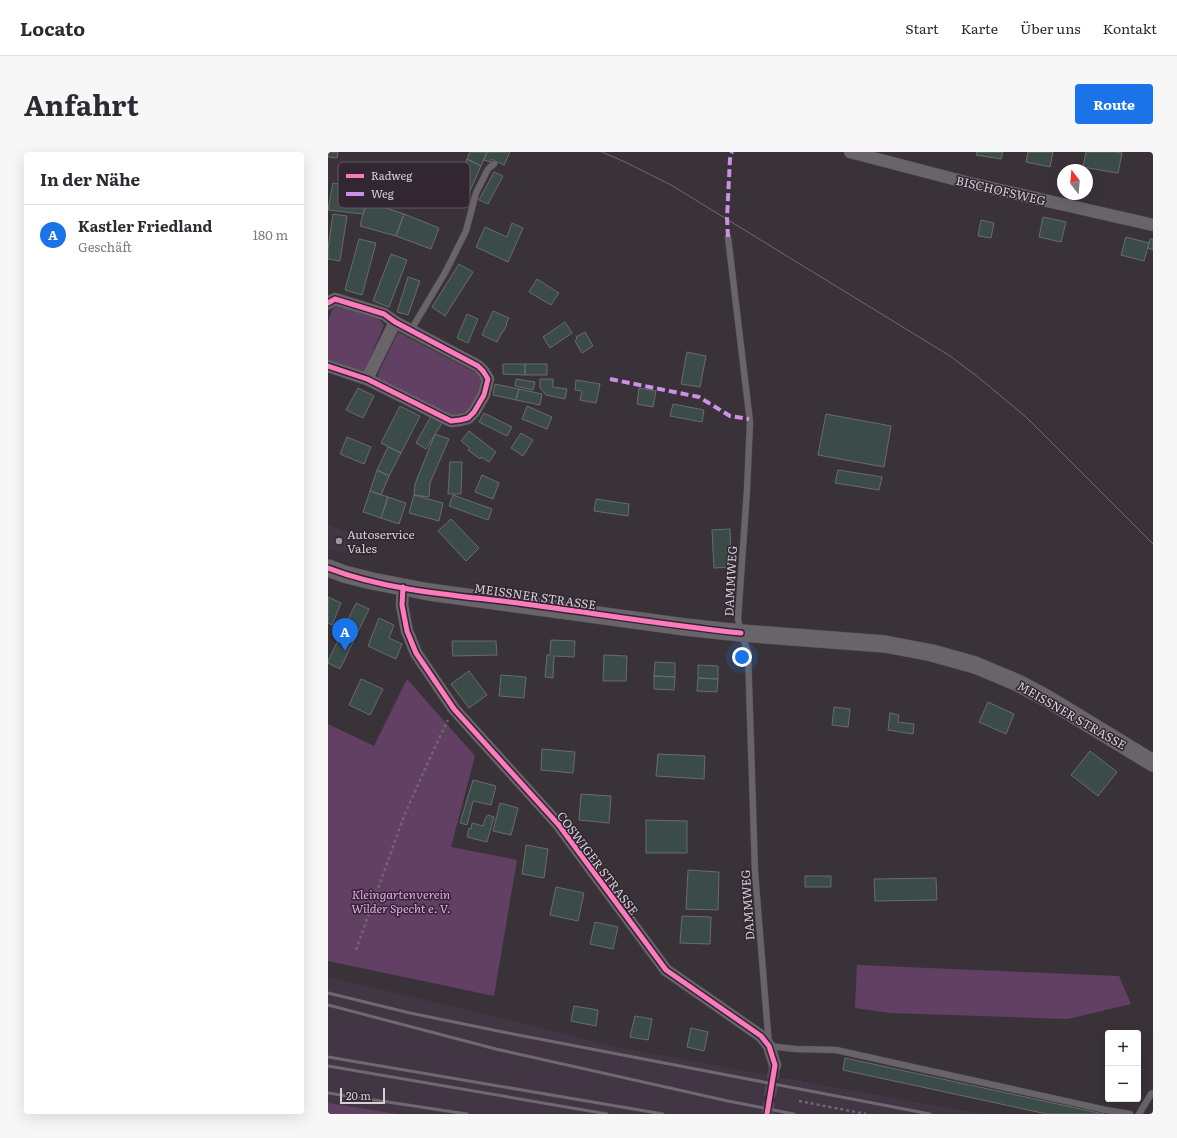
<!DOCTYPE html>
<html lang="de">
<meta charset="utf-8">
<style>
body{margin:0;font-family:Literata,serif;background:#f7f7f7;color:#2b2b33}
.controls{position:absolute;right:12px;bottom:12px;display:grid;overflow:hidden;border-radius:4px;box-shadow:0 4px 16px #0002}
.controls button{width:36px;height:36px;display:grid;place-items:center;padding:0;border:0;border-bottom:1px solid #e1e1e2;background:#fff;color:#2b2b33;font:20px sans-serif}
.compass{position:absolute;left:729px;top:12px;width:36px;height:36px;border-radius:50%;background:#fff;box-shadow:0 4px 16px #0002;rotate:344deg}
.scale{position:absolute;left:12px;bottom:10px;width:45px;box-sizing:border-box;padding-left:4px;border:2px solid #d6cfd6;border-top:0;font-size:11px;line-height:14px;white-space:nowrap;color:#d6cfd6;-webkit-text-stroke:3px #312631;paint-order:stroke}
.you{position:absolute;left:414px;top:505px;width:14px;height:14px;margin:-10px;border:3px solid #fff;border-radius:50%;background:#1a73e8;box-shadow:0 0 0 6px #1a73e833}
.badge{display:grid;place-items:center;width:26px;height:26px;border-radius:50%;background:#1a73e8;color:#fff;font-size:13px;font-weight:700}
.pin{position:absolute;translate:-50% -33px;filter:drop-shadow(0 1px 2px #0008)}
.pin::after{content:'';position:absolute;top:21px;width:14px;height:12px;background:inherit;clip-path:polygon(0 0,100% 0,50% 100%)}
.list{margin:0;padding:0;list-style:none}
h2{display:flex;justify-content:space-between;align-items:center;height:52px;margin:0;padding:0 16px;font-size:17px}
h2 small{font-size:13px;font-weight:400;color:#7c7c81}
.list li{display:grid;grid-template-columns:26px 1fr auto;gap:12px;align-items:center;box-sizing:border-box;height:60px;padding:0 16px;border-top:1px solid #e1e1e2}
.list b{display:block;font-size:15px;white-space:nowrap}
.list p{margin:0;font-size:13px;white-space:nowrap;color:#7c7c81}
.list em{font-size:13px;font-style:normal;color:#7c7c81}
.map{position:relative;flex:none;width:825px;height:962px;overflow:hidden;border-radius:4px}
header{display:flex;align-items:center;gap:24px;box-sizing:border-box;height:56px;padding:0 20px;background:#fff;border-bottom:1px solid #e1e1e2}
header strong{font-size:19px}
nav{display:flex;gap:22px;margin-inline-start:auto;font-size:14px}
.intro{display:flex;align-items:center;justify-content:space-between;box-sizing:border-box;height:96px;padding:0 24px}
h1{margin:0;font-size:28px}
.button{padding:10px 18px;border-radius:4px;background:#1a73e8;color:#fff;font-size:14px;font-weight:700}
main{display:flex;gap:24px;padding:0 24px}
aside{flex:1;background:#fff;border-radius:4px;box-shadow:0 4px 16px #0002}
.map>svg:first-child{display:block}
</style>
<header>
<strong>Locato</strong>
<nav><a>Start</a><a>Karte</a><a>Über uns</a><a>Kontakt</a></nav>
</header>
<div class="intro"><h1>Anfahrt</h1><a class="button">Route</a></div>
<main>
<aside>
<h2>In der Nähe<small></small></h2>
<ul class="list">
<li><span class="badge">A</span><div><b>Kastler Friedland</b><p>Geschäft</p></div><em>180 m</em></li>
</ul>
</aside>
<div class="map">
<svg width="825" height="962" viewBox="0 0 825 962">
<rect width="100%" height="100%" fill="#393339"/>
<path fill="#433644" d="M 0,373 L 24,382 L 17,402 L 0,397 Z
M 0,825 L 202,873 L 288,895 L 363,909 L 654,962 L 71,962 L 0,951 Z"/>
<path fill="#624063" d="M 12,153 L 49,165 L 56,173 L 36,220 L 0,207 L 0,170 L 5,156 Z
M 70,180 L 152,223 L 155,232 L 148,249 L 138,260 L 125,264 L 51,228 L 50,222 Z
M 79,527 L 147,604 L 123,695 L 189,708 L 166,844 L 0,809 L 0,572 L 46,594 Z
M 529,813 L 791,824 L 803,852 L 740,867 L 562,861 L 527,856 Z
M 0,951 L 70,962 L 0,962 Z"/>
<path fill="#3b4c48" stroke="#696b6c" d="M 0,0 L 10,0 L 9,6 L 0,5 Z
M 142,0 L 159,0 L 153,14 L 139,7 Z
M 159,0 L 182,0 L 176,13 L 163,7 L 162,10 L 156,8 Z
M 649,0 L 675,0 L 673,7 L 648,3 Z
M 700,0 L 725,0 L 722,15 L 698,10 Z
M 758,0 L 788,0 L 794,1 L 790,21 L 755,15 Z
M 139,7 L 153,14 L 136,52 L 122,44 Z
M 166,20 L 175,24 L 160,52 L 151,48 Z
M 5,31 L 44,38 L 40,50 L 35,62 L 0,58 Z
M 40,50 L 76,62 L 68,84 L 32,74 L 35,62 Z
M 5,62 L 19,64 L 12,109 L 0,107 L 0,97 Z
M 76,62 L 111,76 L 103,97 L 68,84 Z
M 715,65 L 738,70 L 733,90 L 711,85 Z
M 653,68 L 666,71 L 663,86 L 650,84 Z
M 184,71 L 195,76 L 180,110 L 148,95 L 157,75 L 179,85 Z
M 798,85 L 821,91 L 816,109 L 793,103 Z
M 31,87 L 48,91 L 34,143 L 17,138 Z
M 822,87 L 825,87 L 825,98 L 820,96 Z
M 63,102 L 79,108 L 61,155 L 45,149 Z
M 131,112 L 145,120 L 117,164 L 104,155 Z
M 80,125 L 92,129 L 80,163 L 69,160 Z
M 209,127 L 231,141 L 223,153 L 201,140 Z
M 165,159 L 181,166 L 178,172 L 179,173 L 175,180 L 174,180 L 169,190 L 154,183 Z
M 139,162 L 150,167 L 140,191 L 129,186 Z
M 237,170 L 244,181 L 222,196 L 215,185 Z
M 257,180 L 265,194 L 254,201 L 247,189 L 249,187 L 248,185 Z
M 359,200 L 378,204 L 372,235 L 353,232 Z
M 175,212 L 197,212 L 197,223 L 175,222 Z
M 197,212 L 219,212 L 219,223 L 197,223 Z
M 188,227 L 207,230 L 205,238 L 187,234 Z
M 212,227 L 225,227 L 225,235 L 239,237 L 237,247 L 218,243 L 212,236 Z
M 248,228 L 272,232 L 268,251 L 252,248 L 254,239 L 247,238 Z
M 167,232 L 191,237 L 188,248 L 165,243 Z
M 30,236 L 46,244 L 35,266 L 18,258 Z
M 311,236 L 328,239 L 325,255 L 309,252 Z
M 191,237 L 214,242 L 212,253 L 188,248 Z
M 345,252 L 376,258 L 374,270 L 342,264 Z
M 72,254 L 92,264 L 73,301 L 53,291 Z
M 199,254 L 224,265 L 219,277 L 194,267 Z
M 156,261 L 184,275 L 179,284 L 151,270 Z
M 498,262 L 563,274 L 556,315 L 490,303 Z
M 103,264 L 114,271 L 98,297 L 88,291 Z
M 141,279 L 168,300 L 161,310 L 153,305 L 152,307 L 140,298 L 142,296 L 133,289 Z
M 193,281 L 205,288 L 195,304 L 183,296 Z
M 107,282 L 121,287 L 102,331 L 101,345 L 86,343 L 87,332 Z
M 19,285 L 43,295 L 36,312 L 12,302 Z
M 60,295 L 73,301 L 61,324 L 49,318 Z
M 122,310 L 134,310 L 133,342 L 120,342 Z
M 49,318 L 61,324 L 53,343 L 42,339 Z
M 510,318 L 554,325 L 551,338 L 507,331 Z
M 154,323 L 171,331 L 165,347 L 147,340 Z
M 42,339 L 60,345 L 53,366 L 35,360 Z
M 86,343 L 115,351 L 111,369 L 81,361 Z
M 125,343 L 164,357 L 160,368 L 121,354 Z
M 60,345 L 78,351 L 71,372 L 53,366 Z
M 268,347 L 301,352 L 300,364 L 266,359 Z
M 123,367 L 151,396 L 138,409 L 110,379 Z
M 402,377 L 403,415 L 386,416 L 384,378 Z
M 0,445 L 13,451 L 4,473 L 0,471 Z
M 28,451 L 41,457 L 12,517 L 0,511 L 0,509 Z
M 51,466 L 66,473 L 61,486 L 74,492 L 68,507 L 40,494 Z
M 223,488 L 247,489 L 246,505 L 226,504 L 225,526 L 217,525 L 219,503 L 222,503 Z
M 124,489 L 168,489 L 169,503 L 125,504 Z
M 276,503 L 299,504 L 298,529 L 275,529 Z
M 327,510 L 347,511 L 347,525 L 326,524 Z
M 370,513 L 390,514 L 390,527 L 370,526 Z
M 141,519 L 159,543 L 141,556 L 123,532 Z
M 173,523 L 198,525 L 196,546 L 171,544 Z
M 326,524 L 347,525 L 346,538 L 326,537 Z
M 370,526 L 390,527 L 389,540 L 369,539 Z
M 33,527 L 55,537 L 42,563 L 21,553 Z
M 660,550 L 686,562 L 678,582 L 651,570 Z
M 506,555 L 522,557 L 520,575 L 504,573 Z
M 562,561 L 571,563 L 570,570 L 586,572 L 585,582 L 560,578 Z
M 214,597 L 247,600 L 245,621 L 213,618 Z
M 762,599 L 789,620 L 770,644 L 743,623 Z
M 330,602 L 377,604 L 376,627 L 328,624 Z
M 145,628 L 168,634 L 163,653 L 145,649 L 139,673 L 132,671 Z
M 253,642 L 283,644 L 281,671 L 251,668 Z
M 172,651 L 190,656 L 183,683 L 165,679 Z
M 160,663 L 166,665 L 159,690 L 139,685 L 141,676 L 143,677 L 144,671 L 155,674 L 157,667 Z
M 318,668 L 359,669 L 359,701 L 318,701 Z
M 198,693 L 220,697 L 216,726 L 194,722 Z
M 360,718 L 391,720 L 390,758 L 358,757 Z
M 477,724 L 503,724 L 503,735 L 477,735 Z
M 608,726 L 609,748 L 547,749 L 546,727 Z
M 228,735 L 256,741 L 250,769 L 222,763 Z
M 354,764 L 383,765 L 382,792 L 352,791 Z
M 267,770 L 290,775 L 285,797 L 262,792 Z
M 246,854 L 270,858 L 268,874 L 243,869 Z
M 307,864 L 324,867 L 320,888 L 302,885 Z
M 363,876 L 380,880 L 376,899 L 359,895 Z
M 517,906 L 776,962 L 719,962 L 515,918 Z"/>
<g fill="none" stroke-linecap="round" stroke-linejoin="round">
<path stroke="#514a51" stroke-width="12" stroke-dasharray="12 6" stroke-linecap="butt" d="M 439,962 L 447,913"/>
<g stroke="#544f54" stroke-width="7">
<path id="lane" d="M 400,85 L 422,270 L 419,338 L 410,467 L 413,481 L 420,500 L 427,720 L 441,894 L 467,897 L 508,898 L 778,958 L 802,962
M 83,178 L 118,119 L 138,79 L 148,41 L 160,17 L 166,12
M 811,962 L 823,942 L 825,941"/>
</g>
<g stroke="#544f54" stroke-width="13">
<path id="street" d="M 522,0 L 641,31 L 825,73
M 0,151 L 7,147 L 56,162 L 67,170 L 150,214 L 155,219 L 160,227 L 156,243 L 146,260 L 140,266 L 132,268 L 123,269 L 39,227 L 0,214
M 39,227 L 67,170
M 75,435 L 74,453 L 79,479 L 88,501 L 126,557 L 230,672 L 338,818 L 433,884 L 441,894 L 447,913"/>
</g>
<g stroke="#544f54" stroke-width="18">
<path id="secondary" d="M 0,416 L 16,422 L 44,429 L 101,440 L 357,475 L 413,481 L 557,492 L 604,501 L 647,513 L 690,531 L 720,547 L 825,611"/>
</g>
<path stroke="#6c696c" stroke-width="2.5" stroke-dasharray="3 3" stroke-linecap="butt" d="M 28,798 L 76,664 L 106,597 L 120,568
M 471,949 L 538,962"/>
<use href="#lane" stroke="#696469" stroke-width="6"/>
<use href="#street" stroke="#696469" stroke-width="12"/>
<use href="#secondary" stroke="#696469" stroke-width="17"/>
<path stroke="#6e696e" stroke-width="1" d="M 274,0 L 297,10 L 343,33 L 622,204 L 650,225 L 698,265 L 825,392"/>
<path stroke="#6e696e" stroke-width="3" d="M 0,841 L 82,861 L 175,880 L 602,962
M 0,853 L 168,897 L 400,949 L 466,962
M 0,905 L 335,962
M 0,914 L 279,962
M 0,941 L 139,962"/>
<path stroke="#ce8fe9" stroke-width="4" stroke-dasharray="8 4" stroke-linecap="butt" d="M 400,85 L 399,66 L 402,7 L 404,0
M 282,227 L 371,245 L 402,264 L 421,267"/>
<g stroke="#312631" stroke-width="8">
<path id="cycleway" d="M 0,151 L 7,147 L 56,162 L 67,170 L 150,214 L 155,219 L 160,227 L 156,243 L 146,260 L 140,266 L 132,268 L 123,269 L 39,227 L 0,214
M 0,416 C 60,439 127,443 190,451 C 265,461 338,473 413,481
M 75,435 L 74,453 L 79,479 L 88,501 L 126,557 L 230,672 L 338,818 L 423,877 L 433,884 L 441,894 L 447,913 L 439,962"/>
</g>
<use href="#cycleway" stroke="#fd7abc" stroke-width="5"/>
</g>
<circle fill="#9f989f" stroke="#312631" stroke-width="1.5" cx="11" cy="389" r="4"/>
<g text-anchor="middle" dominant-baseline="central" stroke-width="3" stroke-linejoin="round" paint-order="stroke">
<g font-size="12" fill="#d6cfd6" stroke="#312631">
<text transform="translate(673 38) rotate(13)">BISCHOFSWEG</text>
<text transform="translate(402 429) rotate(-87)">DAMMWEG</text>
<text transform="translate(207 444) rotate(8)">MEISSNER STRASSE</text>
<text transform="translate(744 563) rotate(30)">MEISSNER STRASSE</text>
<text transform="translate(270 711) rotate(53)">COSWIGER STRASSE</text>
<text transform="translate(419 753) rotate(-94)">DAMMWEG</text>
</g>
<g font-size="12" fill="#d6cfd6" stroke="#312631" text-anchor="start">
<text x="19" y="382">Autoservice<tspan x="19" dy="14">Vales</tspan></text>
</g>
<g font-size="12" font-style="italic" fill="#eaa1ee" stroke="#312631">
<text x="73" y="742">Kleingartenverein<tspan x="73" dy="14">Wilder Specht e. V.</tspan></text>
</g>
</g>
<rect x="10" y="10" width="132" height="46" rx="6" fill="#312631" stroke="#635963" stroke-width="1"/>
<rect x="18" y="22" width="18" height="4" fill="#fd7abc"/>
<rect x="18" y="40" width="18" height="4" fill="#ce8fe9"/>
<g font-size="11" fill="#d6cfd6">
<text x="43" y="28">Radweg</text>
<text x="43" y="46">Weg</text>
</g>
</svg>
<div class="controls">
<button>+</button>
<button>−</button>
</div>
<svg class="compass" viewBox="-18 -18 36 36"><path d="M0-13l5 13h-10z" fill="#e53935"/><path d="M0 13l5-13h-10z" fill="#7c7c81"/></svg>
<div class="scale">20 m</div>
<div class="you"></div>
<div class="pin badge" style="left:17px;top:499px">A</div>
</div>
</main>
